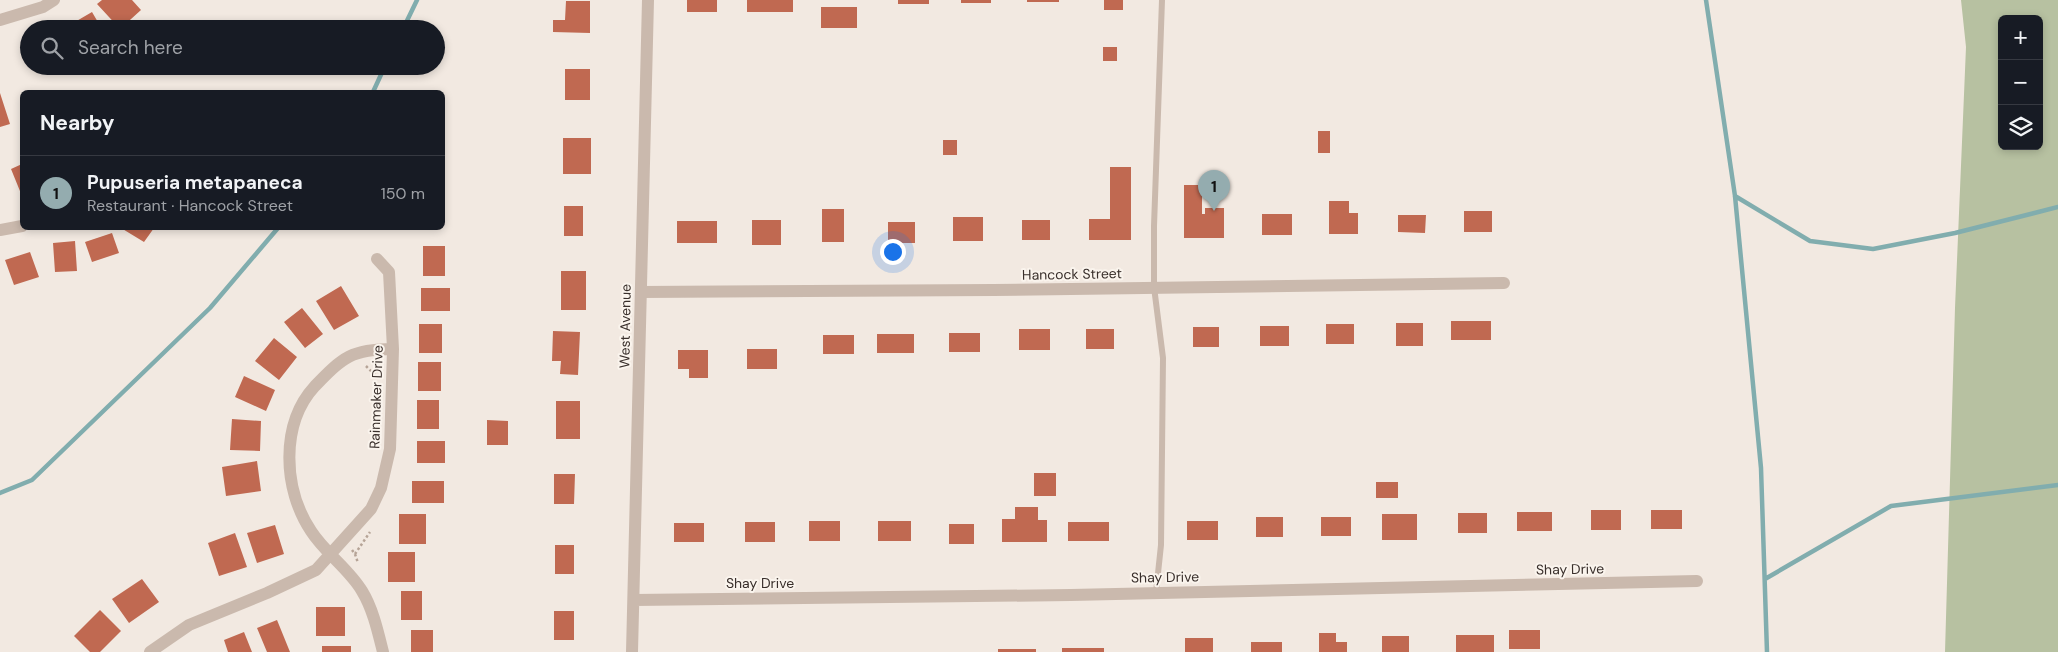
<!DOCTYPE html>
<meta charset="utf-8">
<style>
body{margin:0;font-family:"DM Sans",sans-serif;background:#20242c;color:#f1f3f6}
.controls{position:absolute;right:15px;top:15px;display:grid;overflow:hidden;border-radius:8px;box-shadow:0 2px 8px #0003}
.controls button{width:45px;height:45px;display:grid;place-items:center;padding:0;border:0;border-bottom:1px solid #363941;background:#171b24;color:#f1f3f6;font:25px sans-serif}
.you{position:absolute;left:892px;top:251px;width:18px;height:18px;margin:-12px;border:4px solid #fff;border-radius:50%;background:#1a73e8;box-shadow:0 0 0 8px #1a73e833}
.badge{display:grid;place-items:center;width:32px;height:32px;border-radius:50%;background:#94acaf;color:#111;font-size:16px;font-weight:700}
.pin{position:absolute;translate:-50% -41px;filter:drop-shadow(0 1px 2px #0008)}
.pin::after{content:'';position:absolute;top:26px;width:18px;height:15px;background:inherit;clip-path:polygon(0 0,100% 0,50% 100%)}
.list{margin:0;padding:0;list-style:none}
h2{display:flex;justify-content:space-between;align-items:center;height:65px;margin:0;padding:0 20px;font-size:21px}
h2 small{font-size:16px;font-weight:400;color:#9ea1a6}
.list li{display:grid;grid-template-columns:32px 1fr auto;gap:15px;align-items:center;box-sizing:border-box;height:75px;padding:0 20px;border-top:1px solid #363941}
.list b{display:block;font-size:19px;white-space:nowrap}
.list p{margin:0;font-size:16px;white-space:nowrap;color:#9ea1a6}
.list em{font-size:16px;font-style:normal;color:#9ea1a6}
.icon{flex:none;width:28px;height:28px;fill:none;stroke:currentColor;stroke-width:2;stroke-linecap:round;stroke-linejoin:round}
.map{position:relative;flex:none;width:2058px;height:652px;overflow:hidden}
.search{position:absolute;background:#171b24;box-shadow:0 2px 8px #0003;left:20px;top:20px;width:425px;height:55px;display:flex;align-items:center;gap:12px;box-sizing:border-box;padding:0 18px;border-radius:28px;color:#9ea1a6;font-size:19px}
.panel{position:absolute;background:#171b24;box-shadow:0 2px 8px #0003;left:20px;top:90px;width:425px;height:140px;border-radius:8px}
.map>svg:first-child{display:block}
</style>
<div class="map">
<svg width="2058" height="652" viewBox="0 0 2058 652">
<rect width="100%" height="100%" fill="#f2e9e1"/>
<path fill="#b7c1a1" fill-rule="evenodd" d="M 1961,0 L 2058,0 L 2058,652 L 1945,652 L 1955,308 L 1966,47 ZM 2002,19 L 2039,19 L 2039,146 L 2002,146 Z"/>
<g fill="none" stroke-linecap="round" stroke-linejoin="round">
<path stroke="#81adae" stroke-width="4.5" d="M 1706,0 L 1735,196 L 1761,468 L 1767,652
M 403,29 L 417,0
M 373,92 L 385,66
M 1735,196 L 1810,241 L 1873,249 L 1955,233 L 2058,207
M 0,493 L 32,480 L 210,308 L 278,228
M 1765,579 L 1891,506 L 2058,485"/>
</g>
<path fill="#c06951" d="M 102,0 L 132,0 L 141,10 L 120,29 L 97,4 Z
M 687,0 L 717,0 L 717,12 L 687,12 Z
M 747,0 L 793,0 L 793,12 L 747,12 Z
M 898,0 L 929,0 L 929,4 L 898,4 Z
M 961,0 L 991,0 L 991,3 L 961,3 Z
M 1027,0 L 1059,0 L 1059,2 L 1027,2 Z
M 1104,0 L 1123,0 L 1123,10 L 1104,10 Z
M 566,1 L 590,1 L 590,33 L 553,32 L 553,20 L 565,20 Z
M 821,7 L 857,7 L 857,28 L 821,28 Z
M 92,12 L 102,29 L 69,29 L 68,26 Z
M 1103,47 L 1117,47 L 1117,61 L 1103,61 Z
M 565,69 L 590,69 L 590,100 L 565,100 Z
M 0,93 L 10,124 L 0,127 Z
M 1318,131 L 1330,131 L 1330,153 L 1318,153 Z
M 563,138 L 591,138 L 591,174 L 563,174 Z
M 943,140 L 957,140 L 957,155 L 943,155 Z
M 22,164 L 22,196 L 11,169 Z
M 1110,167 L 1131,167 L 1131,240 L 1089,240 L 1089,219 L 1110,219 Z
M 1184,185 L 1202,185 L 1202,214 L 1205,214 L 1205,208 L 1224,208 L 1224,238 L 1184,238 Z
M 1329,201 L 1349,201 L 1349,213 L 1358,213 L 1358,234 L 1329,234 Z
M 564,206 L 583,206 L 583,236 L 564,236 Z
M 822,209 L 844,209 L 844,242 L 822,242 Z
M 1464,211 L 1492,211 L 1492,232 L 1464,232 Z
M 1262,214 L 1292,214 L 1292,235 L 1262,235 Z
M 1398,215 L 1426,215 L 1425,233 L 1398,232 Z
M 953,217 L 983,217 L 983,241 L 953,241 Z
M 752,220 L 781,220 L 781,245 L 752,245 Z
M 1022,220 L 1050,220 L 1050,240 L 1022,240 Z
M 677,221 L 717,221 L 717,243 L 677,243 Z
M 888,222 L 915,222 L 915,243 L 888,243 Z
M 121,228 L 154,228 L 144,242 Z
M 112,233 L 119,253 L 92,262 L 85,242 Z
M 75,241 L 77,271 L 55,272 L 53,243 Z
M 423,246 L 445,246 L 445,276 L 423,276 Z
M 30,252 L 39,277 L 14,285 L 5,260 Z
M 561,271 L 586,271 L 586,310 L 561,310 Z
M 341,286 L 359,316 L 334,330 L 316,301 Z
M 421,288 L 450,288 L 450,311 L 421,311 Z
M 302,308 L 323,334 L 305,348 L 284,322 Z
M 1451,321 L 1491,321 L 1491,340 L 1451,340 Z
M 1396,323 L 1423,323 L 1423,346 L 1396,346 Z
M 419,324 L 442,324 L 442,353 L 419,353 Z
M 1326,324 L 1354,324 L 1354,344 L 1326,344 Z
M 1260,326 L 1289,326 L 1289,346 L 1260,346 Z
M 1193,327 L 1219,327 L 1219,347 L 1193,347 Z
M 1019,329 L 1050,329 L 1050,350 L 1019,350 Z
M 1086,329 L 1114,329 L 1114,349 L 1086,349 Z
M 553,331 L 580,332 L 578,375 L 560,374 L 561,361 L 552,361 Z
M 949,333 L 980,333 L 980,352 L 949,352 Z
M 877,334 L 914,334 L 914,353 L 877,353 Z
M 823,335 L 854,335 L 854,354 L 823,354 Z
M 274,338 L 297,357 L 279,380 L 255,361 Z
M 747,349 L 777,349 L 777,369 L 747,369 Z
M 678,350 L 708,350 L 708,378 L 689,378 L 689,369 L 678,369 Z
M 418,362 L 441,362 L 441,391 L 418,391 Z
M 244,376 L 275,390 L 266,411 L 235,397 Z
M 417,400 L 439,400 L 439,429 L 417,429 Z
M 556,401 L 580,401 L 580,439 L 556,439 Z
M 232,419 L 261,421 L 260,451 L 230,450 Z
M 487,420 L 508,421 L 508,445 L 487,445 Z
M 417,441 L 445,441 L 445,463 L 417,463 Z
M 257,461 L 261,491 L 226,496 L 222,467 Z
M 1034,473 L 1056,473 L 1056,496 L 1034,496 Z
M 554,474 L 575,474 L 574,504 L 554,504 Z
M 412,481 L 444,481 L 444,503 L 412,503 Z
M 1376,482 L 1398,482 L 1398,498 L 1376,498 Z
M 1015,507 L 1038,507 L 1038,520 L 1047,520 L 1047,542 L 1002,542 L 1002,519 L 1015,519 Z
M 1591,510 L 1621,510 L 1621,530 L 1591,530 Z
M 1651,510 L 1682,510 L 1682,529 L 1651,529 Z
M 1517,512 L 1552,512 L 1552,531 L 1517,531 Z
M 1458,513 L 1487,513 L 1487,533 L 1458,533 Z
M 399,514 L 426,514 L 426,544 L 399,544 Z
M 1382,514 L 1417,514 L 1417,540 L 1382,540 Z
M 1256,517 L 1283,517 L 1283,537 L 1256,537 Z
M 1321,517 L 1351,517 L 1351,536 L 1321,536 Z
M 809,521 L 840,521 L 840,541 L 809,541 Z
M 878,521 L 911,521 L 911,541 L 878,541 Z
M 1187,521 L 1218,521 L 1218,540 L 1187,540 Z
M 745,522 L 775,522 L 775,542 L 745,542 Z
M 1068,522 L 1109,522 L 1109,541 L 1068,541 Z
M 674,523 L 704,523 L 704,542 L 674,542 Z
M 949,524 L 974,524 L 974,544 L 949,544 Z
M 275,525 L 284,554 L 257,563 L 247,533 Z
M 235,533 L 247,567 L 219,576 L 208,543 Z
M 555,545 L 574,545 L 574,574 L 555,574 Z
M 388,552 L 415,552 L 415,582 L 388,582 Z
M 142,579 L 159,602 L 129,623 L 112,599 Z
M 401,591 L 422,591 L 422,620 L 401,620 Z
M 316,607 L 345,607 L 345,636 L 316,636 Z
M 100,610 L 121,631 L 100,652 L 90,652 L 74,636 Z
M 554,611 L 574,611 L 574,640 L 554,640 Z
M 277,620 L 290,652 L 267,652 L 257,628 Z
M 411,630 L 433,630 L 433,652 L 411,652 Z
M 1509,630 L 1540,630 L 1540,649 L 1509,649 Z
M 244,632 L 252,652 L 228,652 L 224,640 Z
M 1319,633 L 1336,633 L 1336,642 L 1347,642 L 1347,652 L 1319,652 Z
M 1456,635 L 1494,635 L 1494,652 L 1456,652 Z
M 1382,636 L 1409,636 L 1409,652 L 1382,652 Z
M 1185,638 L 1213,638 L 1213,652 L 1185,652 Z
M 1251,642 L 1282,642 L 1282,652 L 1251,652 Z
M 322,646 L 351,646 L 351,652 L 322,652 Z
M 1062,648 L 1104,648 L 1104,652 L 1062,652 Z
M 998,649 L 1036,649 L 1036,652 L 998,652 Z"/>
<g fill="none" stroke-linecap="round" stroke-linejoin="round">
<path stroke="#b6a497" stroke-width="2.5" stroke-dasharray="2.5 2.5" stroke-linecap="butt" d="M 366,366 L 374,374 L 378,370
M 352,550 L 355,554 L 358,563
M 355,554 L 370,532"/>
<path stroke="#cab9ad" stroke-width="6" d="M 1156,592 L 1161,545 L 1163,358 L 1154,287 L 1154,226 L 1162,0"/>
<path stroke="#cab9ad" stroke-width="12" d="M 0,20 L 43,7 L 54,0
M 0,230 L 22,226
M 641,292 L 993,290 L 1504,283
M 634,600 L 1071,595 L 1697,581
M 150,652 L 189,625 L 267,593 L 316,570 L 371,509 L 381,488 L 390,449 L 393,349 L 389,272 L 377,259
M 383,652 C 378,632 373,609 362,591 C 349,569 325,553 311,531 C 283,489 280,424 315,386 C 343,357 352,349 393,349
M 632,652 L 648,0"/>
</g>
<g text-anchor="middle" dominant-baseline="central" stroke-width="4" stroke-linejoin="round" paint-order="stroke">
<g font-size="14" fill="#392f2b" stroke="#faf4ed">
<text transform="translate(1072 274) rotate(-1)">Hancock Street</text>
<text transform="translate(625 326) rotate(-89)">West Avenue</text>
<text transform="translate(376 397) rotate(-88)">Rainmaker Drive</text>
<text transform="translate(1570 569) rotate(-1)">Shay Drive</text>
<text transform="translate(1165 577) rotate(-1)">Shay Drive</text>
<text x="760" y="583">Shay Drive</text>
</g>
</g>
</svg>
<div class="controls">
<button>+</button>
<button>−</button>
<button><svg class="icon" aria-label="layers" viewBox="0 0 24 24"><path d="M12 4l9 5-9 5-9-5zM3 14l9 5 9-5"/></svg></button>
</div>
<div class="you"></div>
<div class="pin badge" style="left:1214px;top:211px">1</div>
<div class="search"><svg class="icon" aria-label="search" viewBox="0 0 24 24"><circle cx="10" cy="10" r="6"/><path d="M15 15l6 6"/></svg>Search here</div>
<section class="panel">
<h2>Nearby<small></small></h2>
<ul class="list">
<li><span class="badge">1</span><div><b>Pupuseria metapaneca</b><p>Restaurant · Hancock Street</p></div><em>150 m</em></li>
</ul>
</section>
</div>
